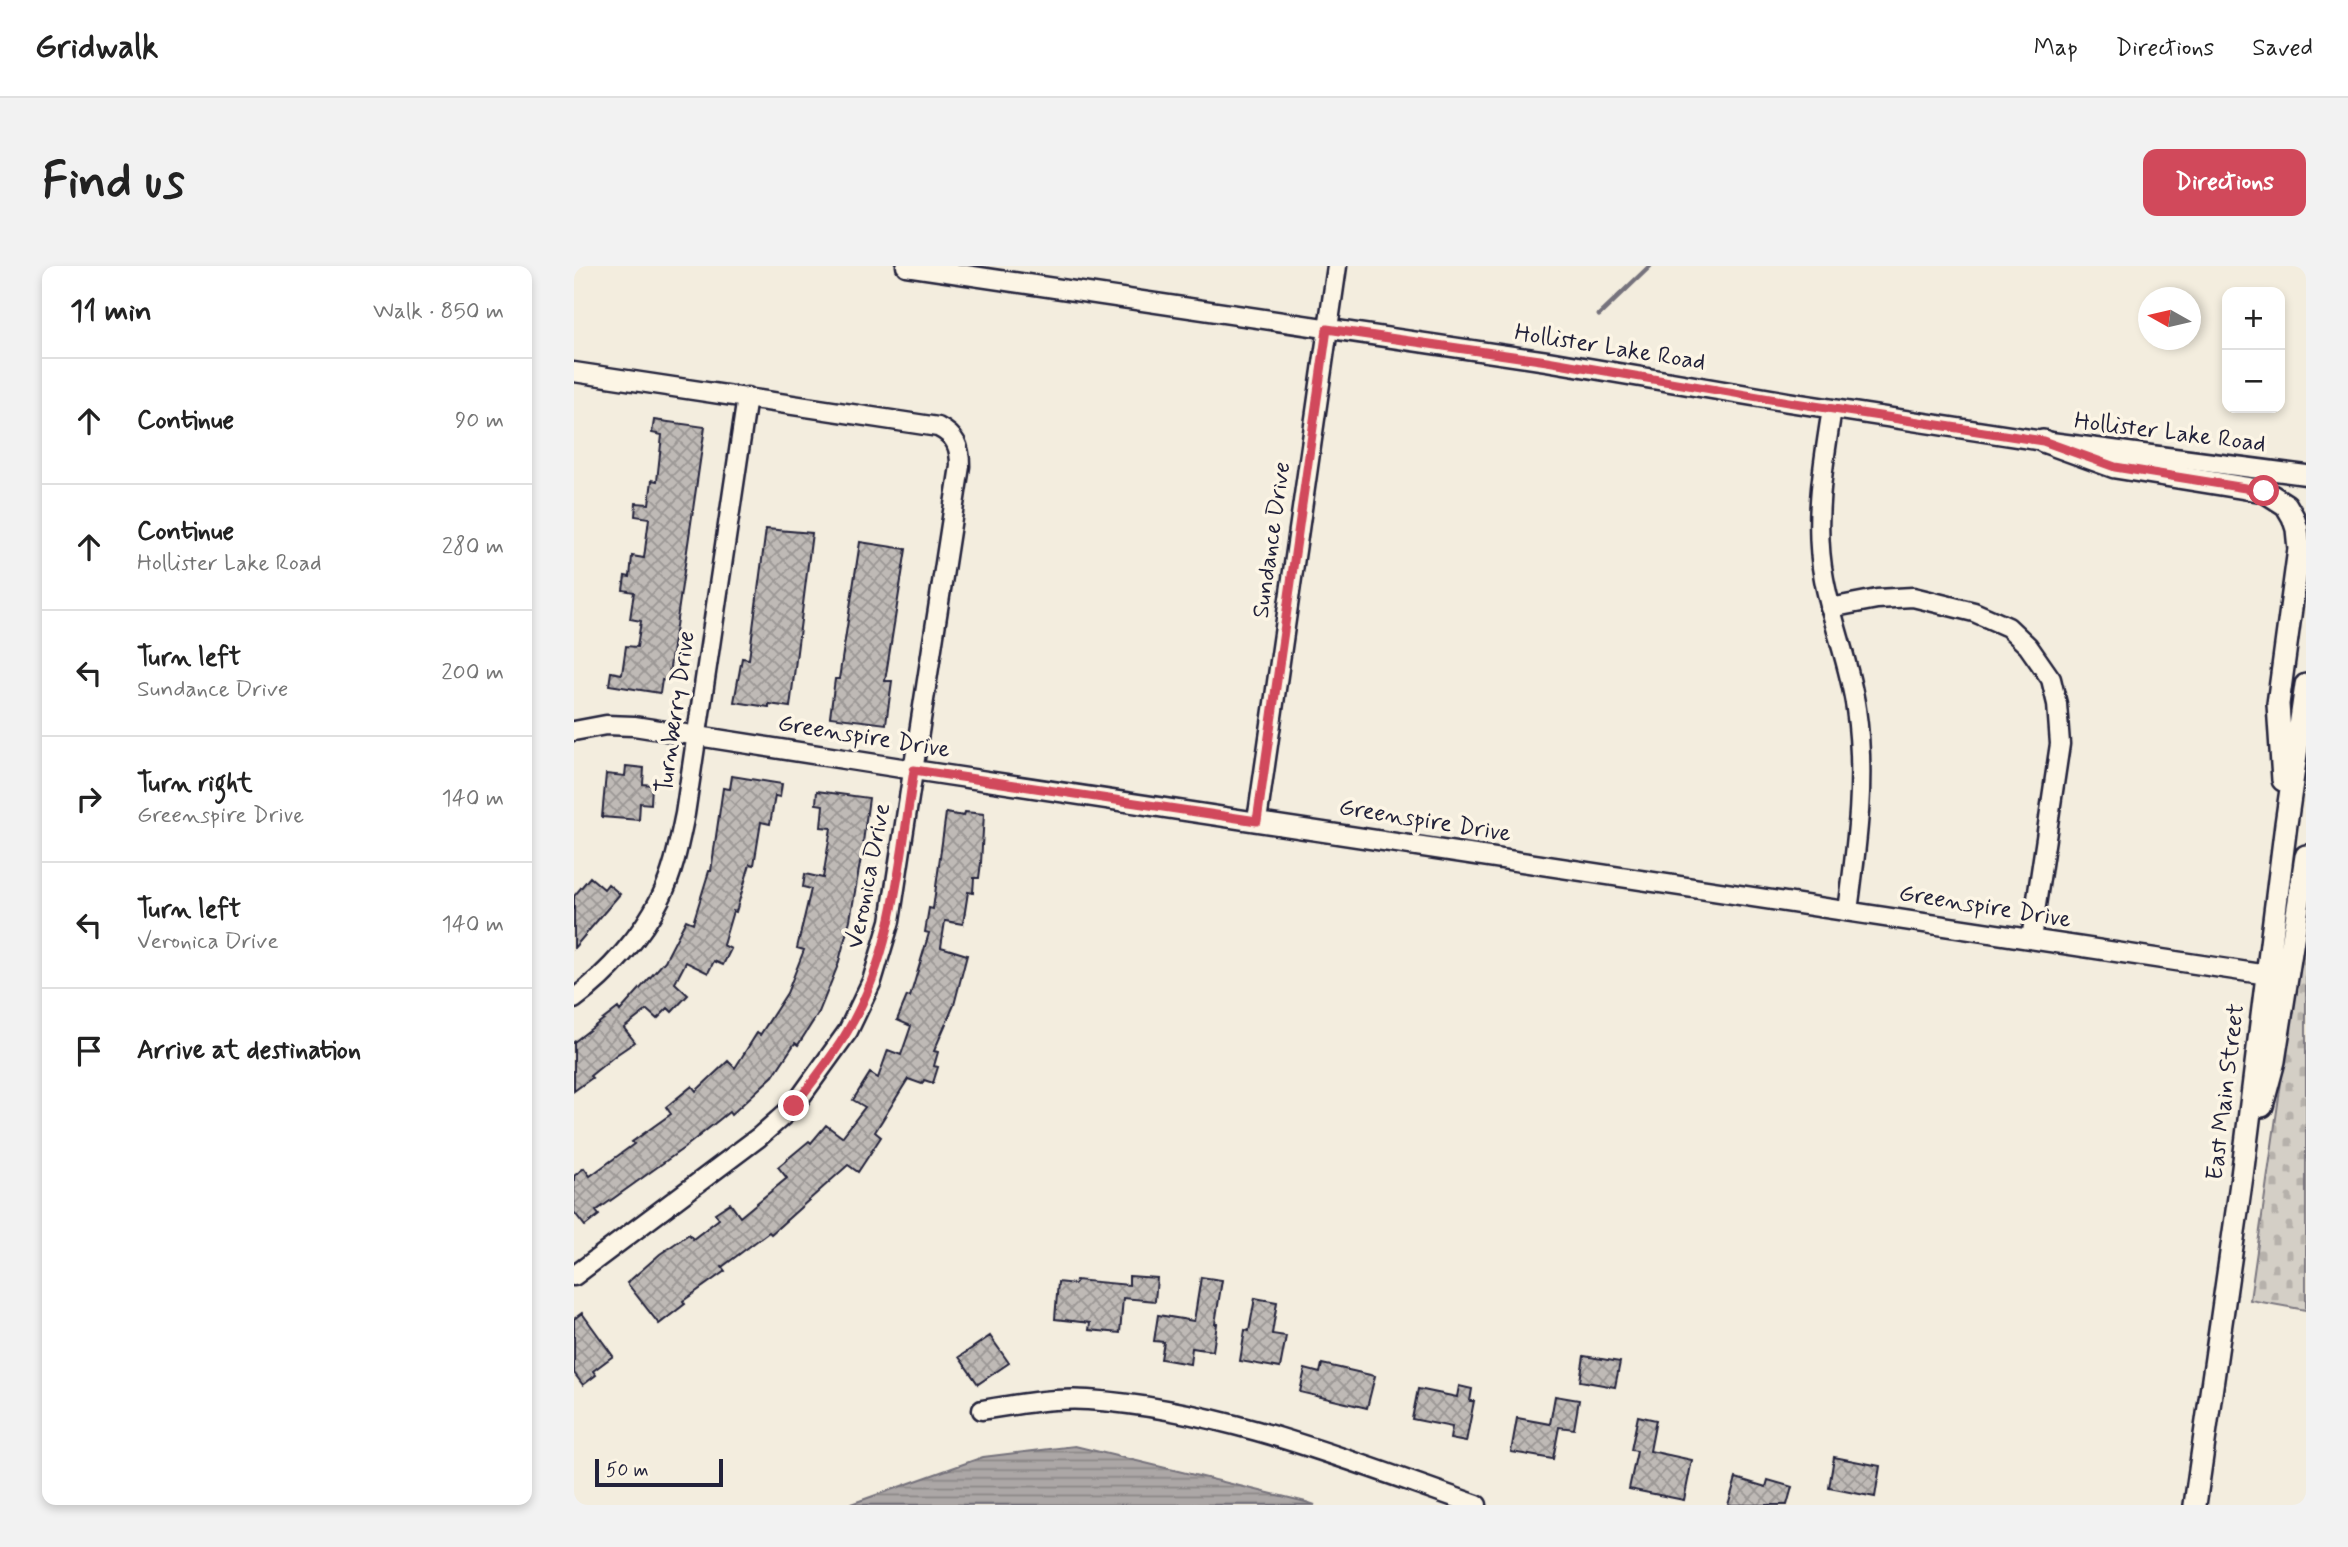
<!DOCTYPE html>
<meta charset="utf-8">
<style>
body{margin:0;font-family:Mynerve,sans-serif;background:#f2f2f2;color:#222}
.controls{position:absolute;right:21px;top:21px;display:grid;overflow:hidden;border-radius:14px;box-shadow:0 4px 10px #0003}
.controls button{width:63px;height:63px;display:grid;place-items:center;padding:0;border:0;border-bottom:2px solid #e0e0e0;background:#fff;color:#222;font:35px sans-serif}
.compass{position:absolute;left:1564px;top:21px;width:63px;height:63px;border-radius:50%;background:#fff;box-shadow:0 4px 10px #0003;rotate:278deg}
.scale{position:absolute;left:21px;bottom:18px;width:128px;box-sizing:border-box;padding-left:7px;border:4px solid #22223b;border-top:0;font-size:19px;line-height:24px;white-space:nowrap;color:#22223b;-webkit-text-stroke:5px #fcf5e5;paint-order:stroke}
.stop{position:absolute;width:21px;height:21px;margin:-16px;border:5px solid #d1495b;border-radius:50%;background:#fff}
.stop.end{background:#d1495b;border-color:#fff;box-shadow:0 2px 7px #0008}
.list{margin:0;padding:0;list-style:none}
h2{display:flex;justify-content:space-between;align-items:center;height:91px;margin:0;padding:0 28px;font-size:30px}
h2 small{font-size:23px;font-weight:400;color:#767676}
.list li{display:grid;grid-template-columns:46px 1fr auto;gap:21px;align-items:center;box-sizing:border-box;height:126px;padding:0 28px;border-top:2px solid #e0e0e0}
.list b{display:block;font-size:26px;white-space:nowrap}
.list p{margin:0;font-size:23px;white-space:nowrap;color:#767676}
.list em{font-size:23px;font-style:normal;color:#767676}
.icon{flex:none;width:38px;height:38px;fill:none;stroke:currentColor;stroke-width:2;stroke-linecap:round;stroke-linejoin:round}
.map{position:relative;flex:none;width:1732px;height:1239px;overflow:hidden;border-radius:14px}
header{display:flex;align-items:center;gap:42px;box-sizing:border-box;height:98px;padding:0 35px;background:#fff;border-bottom:2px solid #e0e0e0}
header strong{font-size:33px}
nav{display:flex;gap:38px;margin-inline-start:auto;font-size:24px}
.intro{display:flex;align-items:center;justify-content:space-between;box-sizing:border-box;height:168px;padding:0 42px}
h1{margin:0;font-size:49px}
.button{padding:18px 32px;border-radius:14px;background:#d1495b;color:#fff;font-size:24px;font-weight:700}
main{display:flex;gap:42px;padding:0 42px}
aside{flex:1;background:#fff;border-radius:14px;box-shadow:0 4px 10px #0003}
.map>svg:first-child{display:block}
</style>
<header>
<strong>Gridwalk</strong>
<nav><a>Map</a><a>Directions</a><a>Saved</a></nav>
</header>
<div class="intro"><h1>Find us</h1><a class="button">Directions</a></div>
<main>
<aside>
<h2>11 min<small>Walk · 850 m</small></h2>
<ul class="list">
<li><svg class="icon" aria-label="ahead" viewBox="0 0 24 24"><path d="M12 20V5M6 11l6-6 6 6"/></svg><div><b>Continue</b></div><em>90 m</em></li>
<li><svg class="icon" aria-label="ahead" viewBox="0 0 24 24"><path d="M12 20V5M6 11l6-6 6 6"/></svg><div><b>Continue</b><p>Hollister Lake Road</p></div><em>280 m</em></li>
<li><svg class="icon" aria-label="left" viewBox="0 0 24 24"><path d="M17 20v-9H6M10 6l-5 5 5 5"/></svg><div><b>Turn left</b><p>Sundance Drive</p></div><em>200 m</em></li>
<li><svg class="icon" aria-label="right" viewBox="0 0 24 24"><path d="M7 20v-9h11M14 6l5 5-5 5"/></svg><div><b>Turn right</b><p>Greenspire Drive</p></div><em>140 m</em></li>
<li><svg class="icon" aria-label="left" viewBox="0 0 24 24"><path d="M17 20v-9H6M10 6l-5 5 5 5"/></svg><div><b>Turn left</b><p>Veronica Drive</p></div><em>140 m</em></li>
<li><svg class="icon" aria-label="arrive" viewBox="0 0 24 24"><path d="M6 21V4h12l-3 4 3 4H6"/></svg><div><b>Arrive at destination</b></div></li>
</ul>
</aside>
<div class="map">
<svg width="1732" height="1239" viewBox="0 0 1732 1239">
<defs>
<pattern id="cemetery-stones" width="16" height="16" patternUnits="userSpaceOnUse" patternTransform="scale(1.75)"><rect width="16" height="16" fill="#d4cfc6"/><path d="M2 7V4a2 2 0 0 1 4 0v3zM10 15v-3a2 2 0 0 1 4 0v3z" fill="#b6b1ab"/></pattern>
<pattern id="water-rules" width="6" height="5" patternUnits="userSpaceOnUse" patternTransform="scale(1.75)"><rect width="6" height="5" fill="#aca7a6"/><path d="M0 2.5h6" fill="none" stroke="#8c8888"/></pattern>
<pattern id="building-cross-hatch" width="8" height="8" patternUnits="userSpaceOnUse" patternTransform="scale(1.75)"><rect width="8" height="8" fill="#bfbab6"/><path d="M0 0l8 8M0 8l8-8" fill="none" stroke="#9b9795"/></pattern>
</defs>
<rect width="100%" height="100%" fill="#f3edde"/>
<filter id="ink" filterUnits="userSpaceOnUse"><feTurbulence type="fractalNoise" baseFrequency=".0143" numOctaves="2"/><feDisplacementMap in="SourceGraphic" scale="14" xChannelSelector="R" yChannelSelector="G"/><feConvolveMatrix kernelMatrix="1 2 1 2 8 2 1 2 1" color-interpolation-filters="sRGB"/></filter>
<g filter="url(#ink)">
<path fill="url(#cemetery-stones)" stroke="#7b7880" stroke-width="2" d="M 1732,641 L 1732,1044 L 1676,1034 Z"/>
<path fill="url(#water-rules)" stroke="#75727b" stroke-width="2" d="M 501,1180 L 732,1236 L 741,1239 L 274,1239 L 409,1191 Z"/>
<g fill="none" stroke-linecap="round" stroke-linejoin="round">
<path stroke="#75727b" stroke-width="5" d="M 1025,49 L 1076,0"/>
</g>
<path fill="url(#building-cross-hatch)" stroke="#22223b" stroke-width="2" d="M 80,154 L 131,161 L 94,415 L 88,414 L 86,427 L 35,419 L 37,406 L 48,408 L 52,380 L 63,381 L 67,355 L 56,353 L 60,326 L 49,324 L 51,310 L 56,311 L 58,290 L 70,292 L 75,252 L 61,250 L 62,237 L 75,238 L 78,214 L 83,215 L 88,169 L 78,167 Z
M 192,263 L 238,267 L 216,441 L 195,438 L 195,441 L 160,436 L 168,392 L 175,393 Z
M 286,276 L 332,283 L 311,415 L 318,415 L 312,458 L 256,451 L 261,413 L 265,413 Z
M 52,500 L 70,502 L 69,518 L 78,519 L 77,538 L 66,537 L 65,554 L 28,551 L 32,508 L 51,510 Z
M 158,510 L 208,518 L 206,531 L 201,530 L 196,558 L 187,556 L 180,599 L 176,598 L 162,646 L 159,645 L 149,679 L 157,683 L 149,699 L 140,695 L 134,707 L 112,696 L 101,717 L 114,729 L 98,746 L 94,742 L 83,753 L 73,744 L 50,762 L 61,776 L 42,789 L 16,810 L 18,812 L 0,825 L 0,776 L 44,742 L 46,745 L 91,695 L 112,654 L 119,657 L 135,605 L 137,605 L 149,522 L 156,523 Z
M 243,525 L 295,532 L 289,576 L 294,576 L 291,593 L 287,592 L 276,654 L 264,699 L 245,746 L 224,779 L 221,777 L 199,810 L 157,849 L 155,846 L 110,882 L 22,945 L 25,949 L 11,960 L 0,946 L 0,910 L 10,902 L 16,910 L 60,878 L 58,876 L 97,848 L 92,841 L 118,820 L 122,825 L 154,795 L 161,802 L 183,767 L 186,769 L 213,727 L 230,684 L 223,682 L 237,623 L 229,621 L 231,608 L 249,612 L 257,562 L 247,561 L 249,539 L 242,538 Z
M 391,546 L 410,548 L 407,597 L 405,612 L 400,612 L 399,627 L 394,626 L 389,658 L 371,655 L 367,681 L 393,689 L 380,739 L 360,785 L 364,786 L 360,800 L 364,801 L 359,817 L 350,814 L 348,818 L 334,813 L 301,866 L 307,871 L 284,906 L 274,899 L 197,968 L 195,966 L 148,1001 L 151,1005 L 109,1035 L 111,1038 L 85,1058 L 53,1017 L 86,988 L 115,968 L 119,973 L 145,953 L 141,947 L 156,937 L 166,951 L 213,912 L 204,901 L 235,875 L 237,877 L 252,859 L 268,871 L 291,841 L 279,834 L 296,807 L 304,812 L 314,784 L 327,789 L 337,760 L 323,754 L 333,730 L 336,731 L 355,667 L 351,666 L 355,642 L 359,643 L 372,547 L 390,550 Z
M 16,611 L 30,623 L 34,618 L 46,628 L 0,682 L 0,630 Z
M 555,1010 L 583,1012 L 581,1035 L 549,1032 L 546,1067 L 515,1064 L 516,1057 L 481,1053 L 484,1016 L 501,1018 L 502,1014 L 555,1019 Z
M 627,1011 L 648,1014 L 641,1058 L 643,1058 L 639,1085 L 618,1082 L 616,1098 L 587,1093 L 590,1076 L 580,1075 L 584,1049 L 620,1055 Z
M 681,1032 L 703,1036 L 698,1068 L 712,1070 L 706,1102 L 666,1095 L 671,1064 L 675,1065 Z
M 8,1047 L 39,1090 L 19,1105 L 22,1109 L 9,1119 L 0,1107 L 0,1053 Z
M 416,1070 L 435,1097 L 404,1118 L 385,1091 Z
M 1010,1090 L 1046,1096 L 1041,1121 L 1006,1115 Z
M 748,1098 L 801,1110 L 793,1142 L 726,1126 L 731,1103 L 746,1107 Z
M 885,1120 L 898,1123 L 896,1135 L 900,1135 L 892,1176 L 876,1173 L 878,1161 L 838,1153 L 844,1123 L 883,1131 Z
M 981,1130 L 1005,1134 L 1000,1163 L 985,1161 L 979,1193 L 937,1186 L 943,1152 L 976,1158 Z
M 1064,1150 L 1082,1154 L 1076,1185 L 1118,1194 L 1110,1234 L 1055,1223 L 1063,1185 L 1057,1184 Z
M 1260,1191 L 1306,1200 L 1301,1231 L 1255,1222 Z
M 1162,1212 L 1192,1221 L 1194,1214 L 1218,1221 L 1213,1239 L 1154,1239 Z"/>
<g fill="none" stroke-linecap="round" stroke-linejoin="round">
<g stroke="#22223b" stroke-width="23">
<path id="minor" d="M 332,0 L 973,95 L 1214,136 L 1469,175 L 1732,209
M 0,106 L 364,161 C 382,170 386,181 386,200 L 316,655 L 298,715 L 274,765 L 220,840 L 185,871 L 0,1010
M 1258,143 C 1249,199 1239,257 1250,313 C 1258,357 1276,399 1282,443 C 1292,511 1283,577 1274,645
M 1256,342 L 1303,333 L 1339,331 L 1400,346 L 1434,361 L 1454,380 L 1477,413 L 1483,438 L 1486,478 L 1457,673
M 0,465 L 32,459 L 60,460 L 340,504 L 1694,709
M 683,555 L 763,0
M 0,733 C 35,707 68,670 87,631 C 100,605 105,576 111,548 L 173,131
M 408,1144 C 443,1138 478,1132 514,1134 C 649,1143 776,1195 903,1239"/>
</g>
<g stroke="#22223b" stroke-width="26">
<path id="major" d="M 1469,175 L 1541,201 L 1690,225 L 1712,239 L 1719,251 L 1723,263 L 1725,283 L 1704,438 L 1709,514
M 1688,840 L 1700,795 L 1732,590
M 1621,1239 L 1668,910 L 1712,558 L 1732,419"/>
</g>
<use href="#minor" stroke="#fcf5e5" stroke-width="18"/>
<use href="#major" stroke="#fcf5e5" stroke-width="21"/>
</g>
</g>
<g fill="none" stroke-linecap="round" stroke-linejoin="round" filter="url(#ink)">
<path stroke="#d1495b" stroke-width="9" d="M 220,840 C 238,816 258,792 273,766 C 320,688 326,593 340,504 L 683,555 L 753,63 L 973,95 L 1214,136 L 1469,175 L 1541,201 L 1690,225"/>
</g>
<g text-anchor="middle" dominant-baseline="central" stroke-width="7" stroke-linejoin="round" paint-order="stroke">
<g font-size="24" fill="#22223b" stroke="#fcf5e5">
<text transform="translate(1036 82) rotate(9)">Hollister Lake Road</text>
<text transform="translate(1596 167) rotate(7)">Hollister Lake Road</text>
<text transform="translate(698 274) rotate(-82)">Sundance Drive</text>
<text transform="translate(102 446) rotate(-82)">Turnberry Drive</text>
<text transform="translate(290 471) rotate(9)">Greenspire Drive</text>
<text transform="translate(851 555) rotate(9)">Greenspire Drive</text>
<text transform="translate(295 610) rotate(-79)">Veronica Drive</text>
<text transform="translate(1411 641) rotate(9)">Greenspire Drive</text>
<text transform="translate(1652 826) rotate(-83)">East Main Street</text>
</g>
</g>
</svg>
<div class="controls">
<button>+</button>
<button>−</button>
</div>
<svg class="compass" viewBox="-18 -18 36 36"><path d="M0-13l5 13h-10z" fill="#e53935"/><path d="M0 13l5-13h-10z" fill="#767676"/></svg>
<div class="scale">50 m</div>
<div class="stop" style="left:1690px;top:225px"></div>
<div class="stop end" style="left:220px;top:840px"></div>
</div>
</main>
